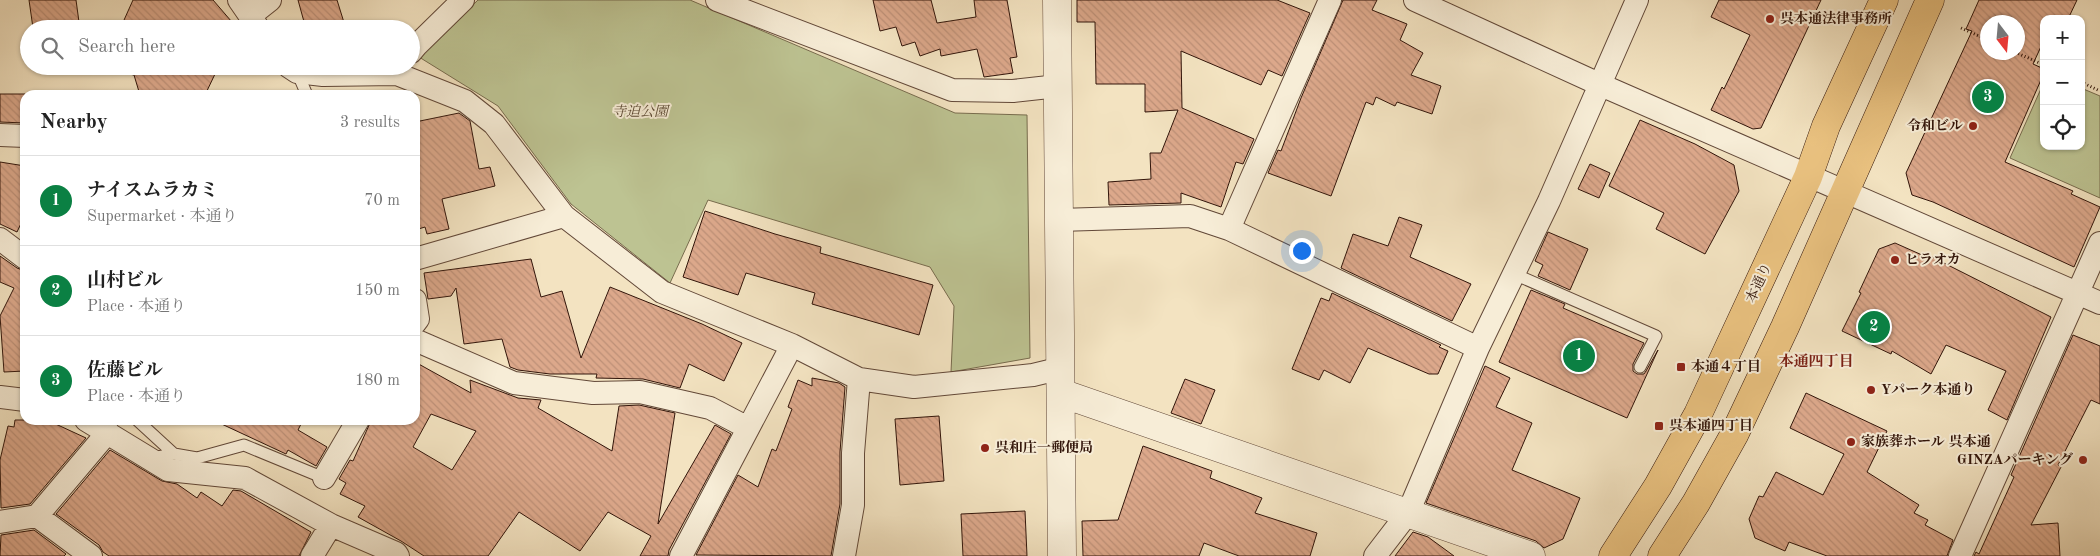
<!DOCTYPE html>
<meta charset="utf-8">
<style>
body{margin:0;font-family:"Old Standard TT","Noto Serif JP",serif;background:#f2f2f2;color:#222}
.controls{position:absolute;right:15px;top:15px;display:grid;overflow:hidden;border-radius:10px;box-shadow:0 1px 4px #0004}
.controls button{width:45px;height:45px;display:grid;place-items:center;padding:0;border:0;border-bottom:1px solid #e0e0e0;background:#fff;color:#222;font:25px sans-serif}
.compass{position:absolute;left:1980px;top:15px;width:45px;height:45px;border-radius:50%;background:#fff;box-shadow:0 1px 4px #0004;rotate:164deg}
.you{position:absolute;left:1301px;top:250px;width:18px;height:18px;margin:-12px;border:4px solid #fff;border-radius:50%;background:#1a73e8;box-shadow:0 0 0 8px #1a73e833}
.badge{display:grid;place-items:center;width:32px;height:32px;border-radius:50%;background:#0b8043;color:#fff;font-size:16px;font-weight:700}
.pin{position:absolute;translate:-50% -50%;border:2px solid #fff;box-shadow:0 1px 5px #0006}
.list{margin:0;padding:0;list-style:none}
h2{display:flex;justify-content:space-between;align-items:center;height:65px;margin:0;padding:0 20px;font-size:21px}
h2 small{font-size:16px;font-weight:400;color:#767676}
.list li{display:grid;grid-template-columns:32px 1fr auto;gap:15px;align-items:center;box-sizing:border-box;height:90px;padding:0 20px;border-top:1px solid #e0e0e0}
.list b{display:block;font-size:19px;white-space:nowrap}
.list p{margin:0;font-size:16px;white-space:nowrap;color:#767676}
.list em{font-size:16px;font-style:normal;color:#767676}
.icon{flex:none;width:28px;height:28px;fill:none;stroke:currentColor;stroke-width:2;stroke-linecap:round;stroke-linejoin:round}
.map{position:relative;flex:none;width:2100px;height:556px;overflow:hidden}
.search{position:absolute;background:#fff;box-shadow:0 1px 4px #0004;left:20px;top:20px;width:400px;height:55px;display:flex;align-items:center;gap:12px;box-sizing:border-box;padding:0 18px;border-radius:28px;color:#767676;font-size:19px}
.panel{position:absolute;background:#fff;box-shadow:0 1px 4px #0004;left:20px;top:90px;width:400px;height:335px;border-radius:15px}
.map>svg:first-child{display:block}
</style>
<div class="map">
<svg width="2100" height="556" viewBox="0 0 2100 556">
<defs>
<pattern id="building-back-hatch" width="6" height="6" patternUnits="userSpaceOnUse" patternTransform="scale(1.25)"><rect width="6" height="6" fill="#dca88b"/><path d="M-1 5l2 2M0 0l6 6M5-1l2 2" fill="none" stroke="#bd9077"/></pattern>
</defs>
<rect width="100%" height="100%" fill="#f3e3c1"/>
<filter id="stains"><feTurbulence type="fractalNoise" baseFrequency=".004" numOctaves="4"/><feColorMatrix values="0 0 0 0 .2 0 0 0 0 .09 0 0 0 0 .02 0 0 0 .5 -.17"/></filter>
<radialGradient id="worn" r=".72"><stop offset=".6" stop-color="#630" stop-opacity="0"/><stop offset="1" stop-color="#630" stop-opacity=".3"/></radialGradient>
<path fill="#bdc392" stroke="#786c4e" d="M 478,0 L 690,0 L 955,113 L 1027,115 L 1030,358 L 951,372 L 954,306 L 930,267 L 708,200 L 670,283 L 571,204 L 498,106 L 419,57 Z
M 2044,82 L 2044,146 L 2081,146 L 2081,88 L 2100,96 L 2100,198 L 2010,158 Z"/>
<path fill="url(#building-back-hatch)" stroke="#32150a" fill-rule="evenodd" d="M 29,0 L 76,0 L 79,22 L 33,28 Z
M 133,0 L 213,0 L 238,29 L 120,29 Z
M 298,0 L 337,0 L 346,29 L 306,29 Z
M 873,0 L 931,0 L 937,23 L 976,17 L 974,0 L 1007,0 L 1017,57 L 1010,58 L 1013,73 L 984,77 L 977,49 L 941,56 L 940,49 L 920,56 L 915,42 L 902,46 L 896,27 L 880,31 Z
M 1077,0 L 1277,0 L 1310,13 L 1282,76 L 1268,70 L 1261,85 L 1181,51 L 1182,108 L 1254,139 L 1243,164 L 1236,162 L 1221,207 L 1181,193 L 1181,203 L 1109,205 L 1108,182 L 1151,179 L 1150,153 L 1161,153 L 1178,110 L 1145,112 L 1145,84 L 1096,84 L 1095,22 L 1077,22 Z
M 1343,0 L 1377,0 L 1372,10 L 1407,24 L 1400,40 L 1423,53 L 1411,75 L 1441,86 L 1432,114 L 1397,102 L 1395,106 L 1376,97 L 1373,105 L 1366,102 L 1331,196 L 1268,173 L 1278,150 L 1281,151 L 1301,98 Z
M 1719,0 L 1821,0 L 1761,128 L 1753,129 L 1711,110 L 1722,87 L 1724,89 L 1750,35 L 1711,17 Z
M 1979,0 L 2077,0 L 2068,19 L 2044,19 L 2044,40 L 2033,64 L 2044,69 L 2044,73 L 2005,162 L 2073,191 L 2071,194 L 2100,207 L 2074,267 L 1933,202 L 1912,195 L 1906,173 L 1972,31 L 1966,29 ZM 1988,22 L 2018,22 L 2018,52 L 1988,52 Z
M 109,66 L 199,66 L 215,74 L 205,95 L 140,95 L 134,75 L 108,70 Z
M 0,94 L 25,94 L 25,123 L 0,122 Z
M 459,113 L 470,121 L 479,169 L 490,167 L 495,186 L 442,199 L 449,229 L 427,234 L 425,227 L 415,230 L 415,122 Z
M 1640,120 L 1695,144 L 1734,165 L 1739,191 L 1705,254 L 1656,229 L 1664,213 L 1609,186 Z
M 0,162 L 25,166 L 25,215 L 17,232 L 0,224 Z
M 1590,164 L 1610,173 L 1599,198 L 1578,189 Z
M 705,211 L 775,234 L 821,247 L 820,253 L 933,285 L 919,335 L 812,304 L 815,293 L 746,273 L 738,295 L 683,277 Z
M 1399,217 L 1422,225 L 1410,257 L 1471,284 L 1452,321 L 1341,268 L 1353,234 L 1388,246 Z
M 1548,232 L 1588,249 L 1570,290 L 1538,276 L 1543,265 L 1535,261 Z
M 1895,243 L 1931,259 L 1932,257 L 2051,317 L 2007,420 L 1988,410 L 2006,371 L 1946,345 L 1931,374 L 1892,351 L 1891,354 L 1842,331 L 1861,293 L 1859,292 L 1879,249 Z
M 0,256 L 17,268 L 25,271 L 25,371 L 4,372 L 0,316 L 14,288 L 0,282 Z
M 531,259 L 541,297 L 562,291 L 581,358 L 610,287 L 702,324 L 742,343 L 724,381 L 689,364 L 680,388 L 643,379 L 596,378 L 597,374 L 550,374 L 518,370 L 510,367 L 502,339 L 464,344 L 456,288 L 451,296 L 428,299 L 424,273 Z
M 1531,290 L 1565,304 L 1563,308 L 1644,343 L 1633,364 L 1633,371 L 1637,374 L 1644,374 L 1646,371 L 1658,350 L 1627,418 L 1499,362 Z
M 1332,293 L 1441,345 L 1439,347 L 1448,351 L 1438,374 L 1429,374 L 1368,348 L 1350,383 L 1324,370 L 1319,380 L 1292,369 L 1321,298 L 1329,301 Z
M 2073,335 L 2100,346 L 2100,404 L 2091,400 L 2058,465 L 2061,467 L 2031,525 L 2058,523 L 2060,556 L 1974,556 L 1976,552 L 1979,554 L 2014,477 L 2011,475 Z
M 415,362 L 471,393 L 470,380 L 518,398 L 541,400 L 538,408 L 612,451 L 619,406 L 639,405 L 675,413 L 658,524 L 715,425 L 731,434 L 669,550 L 668,556 L 640,556 L 651,536 L 608,512 L 580,551 L 519,512 L 488,556 L 424,556 L 401,541 L 358,517 L 365,506 L 340,494 L 346,483 L 339,479 L 350,460 L 353,461 L 370,423 L 377,424 L 379,420 L 415,420 ZM 431,414 L 476,431 L 452,470 L 413,447 Z
M 1485,366 L 1510,378 L 1496,407 L 1532,423 L 1512,470 L 1580,498 L 1563,539 L 1544,548 L 1536,541 L 1426,503 Z
M 812,378 L 839,383 L 845,387 L 840,452 L 840,504 L 831,556 L 696,555 L 738,475 L 758,487 L 772,449 L 776,451 L 792,409 L 788,407 L 798,380 L 812,386 Z
M 1185,379 L 1215,390 L 1201,424 L 1171,413 Z
M 1806,393 L 1887,431 L 1867,472 L 1919,505 L 1914,513 L 1928,520 L 1925,525 L 1953,540 L 1947,556 L 1827,556 L 1789,542 L 1785,551 L 1755,538 L 1749,519 L 1759,496 L 1763,497 L 1776,472 L 1823,495 L 1844,454 L 1790,428 Z
M 939,416 L 944,481 L 900,485 L 895,419 Z
M 15,420 L 47,420 L 86,438 L 30,504 L 1,508 L 0,460 L 8,426 L 14,427 Z
M 213,420 L 303,420 L 298,430 L 327,447 L 316,466 L 288,450 L 286,454 Z
M 1143,446 L 1212,471 L 1210,478 L 1262,498 L 1255,513 L 1317,533 L 1310,556 L 1239,556 L 1204,543 L 1199,556 L 1083,556 L 1082,521 L 1118,520 Z
M 110,450 L 162,481 L 177,484 L 197,498 L 201,492 L 222,506 L 233,490 L 241,491 L 311,532 L 299,556 L 109,556 L 103,552 L 99,545 L 56,514 Z
M 1025,511 L 1027,556 L 963,556 L 961,514 Z
M 34,530 L 66,554 L 64,556 L 0,556 L 1,535 Z
M 1413,532 L 1428,537 L 1454,556 L 1395,556 Z"/>
<g fill="none" stroke-linecap="round" stroke-linejoin="round">
<g stroke="#624838" stroke-width="13">
<path id="service" d="M 297,72 L 307,95
M 1514,274 L 1656,336 L 1640,367
M 137,420 L 174,454
M 152,458 L 174,454 L 197,458 L 244,445 L 324,478"/>
</g>
<g stroke="#624838" stroke-width="24">
<path id="minor" d="M 239,0 L 259,29
M 717,0 L 952,90 L 1013,91 L 1058,86
M 1415,0 L 1601,85 L 2100,303
M 251,15 L 270,0
M 411,52 L 416,46 L 463,0
M 288,66 L 297,72 L 323,75 L 397,74 L 465,101 L 494,124 L 564,216 L 662,292 L 792,345 L 859,379 L 914,387 L 1033,375 L 1062,368
M 0,135 L 25,136
M 1059,220 L 1190,216 L 1229,229 L 1478,348
M 1229,229 L 1330,0
M 0,239 L 25,258
M 415,259 L 564,216
M 415,300 L 418,319 L 415,323
M 415,340 L 514,383 L 593,393 L 640,392 L 710,408 L 748,428
M 0,397 L 25,400
M 86,420 L 168,470 L 245,478 L 331,525 L 396,553 L 398,556
M 324,478 L 358,420
M 37,516 L 91,556
M 0,522 L 37,516 L 108,432
M 312,556 L 331,525
M 681,556 L 792,345
M 844,556 L 853,505 L 853,453 L 859,379
M 1375,556 L 1408,513 L 1478,348 L 1549,201 L 1637,0
M 1960,556 L 2100,243"/>
</g>
<g stroke="#624838" stroke-width="29">
<path id="tertiary" d="M 1057,0 L 1062,556
M 1061,393 L 1531,556"/>
</g>
<g stroke="#32150a" stroke-width="29">
<path id="trunk" d="M 1613,556 L 1658,486 L 1698,414 L 1808,177 L 1826,126 L 1884,0
M 1662,556 L 1696,503 L 1734,435 L 1785,327 L 1930,0"/>
</g>
<path stroke="#32150a" stroke-width="3" stroke-dasharray="1 2.5" stroke-linecap="butt" d="M 1961,28 L 1988,40
M 2015,52 L 2044,65
M 2081,82 L 2100,91"/>
<use href="#service" stroke="#f7edd7" stroke-width="11"/>
<use href="#minor" stroke="#f7edd7" stroke-width="22"/>
<use href="#tertiary" stroke="#f7edd7" stroke-width="28"/>
<use href="#trunk" stroke="#eac280" stroke-width="28"/>
</g>
<g fill="#8f2418" stroke="#f7edd7" stroke-width="2">
<circle cx="1770" cy="19" r="5"/>
<circle cx="1973" cy="126" r="5"/>
<circle cx="1895" cy="260" r="5"/>
<rect x="1676" y="362" width="10" height="10" rx="2.5"/>
<circle cx="1871" cy="390" r="5"/>
<rect x="1654" y="421" width="10" height="10" rx="2.5"/>
<circle cx="1851" cy="442" r="5"/>
<circle cx="985" cy="448" r="5"/>
<circle cx="2083" cy="460" r="5"/>
</g>
<g text-anchor="middle" dominant-baseline="central" stroke-width="4" stroke-linejoin="round" paint-order="stroke">
<g font-size="14" font-weight="bold" fill="#32150a" stroke="#f7edd7" text-anchor="start">
<text x="1780" y="19">呉本通法律事務所</text>
<text x="1963" y="126" text-anchor="end">令和ビル</text>
<text x="1905" y="260">ヒラオカ</text>
<text x="1691" y="367">本通４丁目</text>
<text x="1881" y="390">Yパーク本通り</text>
<text x="1669" y="426">呉本通四丁目</text>
<text x="1861" y="442">家族葬ホール 呉本通</text>
<text x="995" y="448">呉和庄一郵便局</text>
<text x="2073" y="460" text-anchor="end">GINZAパーキング</text>
</g>
<g font-size="14" font-style="italic" fill="#5c4933" stroke="#f7edd7">
<text x="640" y="112">寺迫公園</text>
</g>
<g font-size="14" fill="#32150a" stroke="#f7edd7">
<text transform="translate(1759 283) rotate(-65)">本通り</text>
</g>
<g font-size="15" font-weight="bold" fill="#7a1f14" stroke="#f7edd7">
<text x="1816" y="362">本通四丁目</text>
</g>
</g>
<rect width="100%" height="100%" filter="url(#stains)"/>
<rect width="100%" height="100%" fill="url(#worn)"/>
</svg>
<div class="controls">
<button>+</button>
<button>−</button>
<button><svg class="icon" aria-label="locate" viewBox="0 0 24 24"><circle cx="12" cy="12" r="6"/><path d="M12 2v4M12 18v4M2 12h4M18 12h4"/></svg></button>
</div>
<svg class="compass" viewBox="-18 -18 36 36"><path d="M0-13l5 13h-10z" fill="#e53935"/><path d="M0 13l5-13h-10z" fill="#767676"/></svg>
<div class="you"></div>
<div class="pin badge" style="left:1579px;top:356px">1</div>
<div class="pin badge" style="left:1874px;top:327px">2</div>
<div class="pin badge" style="left:1988px;top:97px">3</div>
<div class="search"><svg class="icon" aria-label="search" viewBox="0 0 24 24"><circle cx="10" cy="10" r="6"/><path d="M15 15l6 6"/></svg>Search here</div>
<section class="panel">
<h2>Nearby<small>3 results</small></h2>
<ul class="list">
<li><span class="badge">1</span><div><b>ナイスムラカミ</b><p>Supermarket · 本通り</p></div><em>70 m</em></li>
<li><span class="badge">2</span><div><b>山村ビル</b><p>Place · 本通り</p></div><em>150 m</em></li>
<li><span class="badge">3</span><div><b>佐藤ビル</b><p>Place · 本通り</p></div><em>180 m</em></li>
</ul>
</section>
</div>
